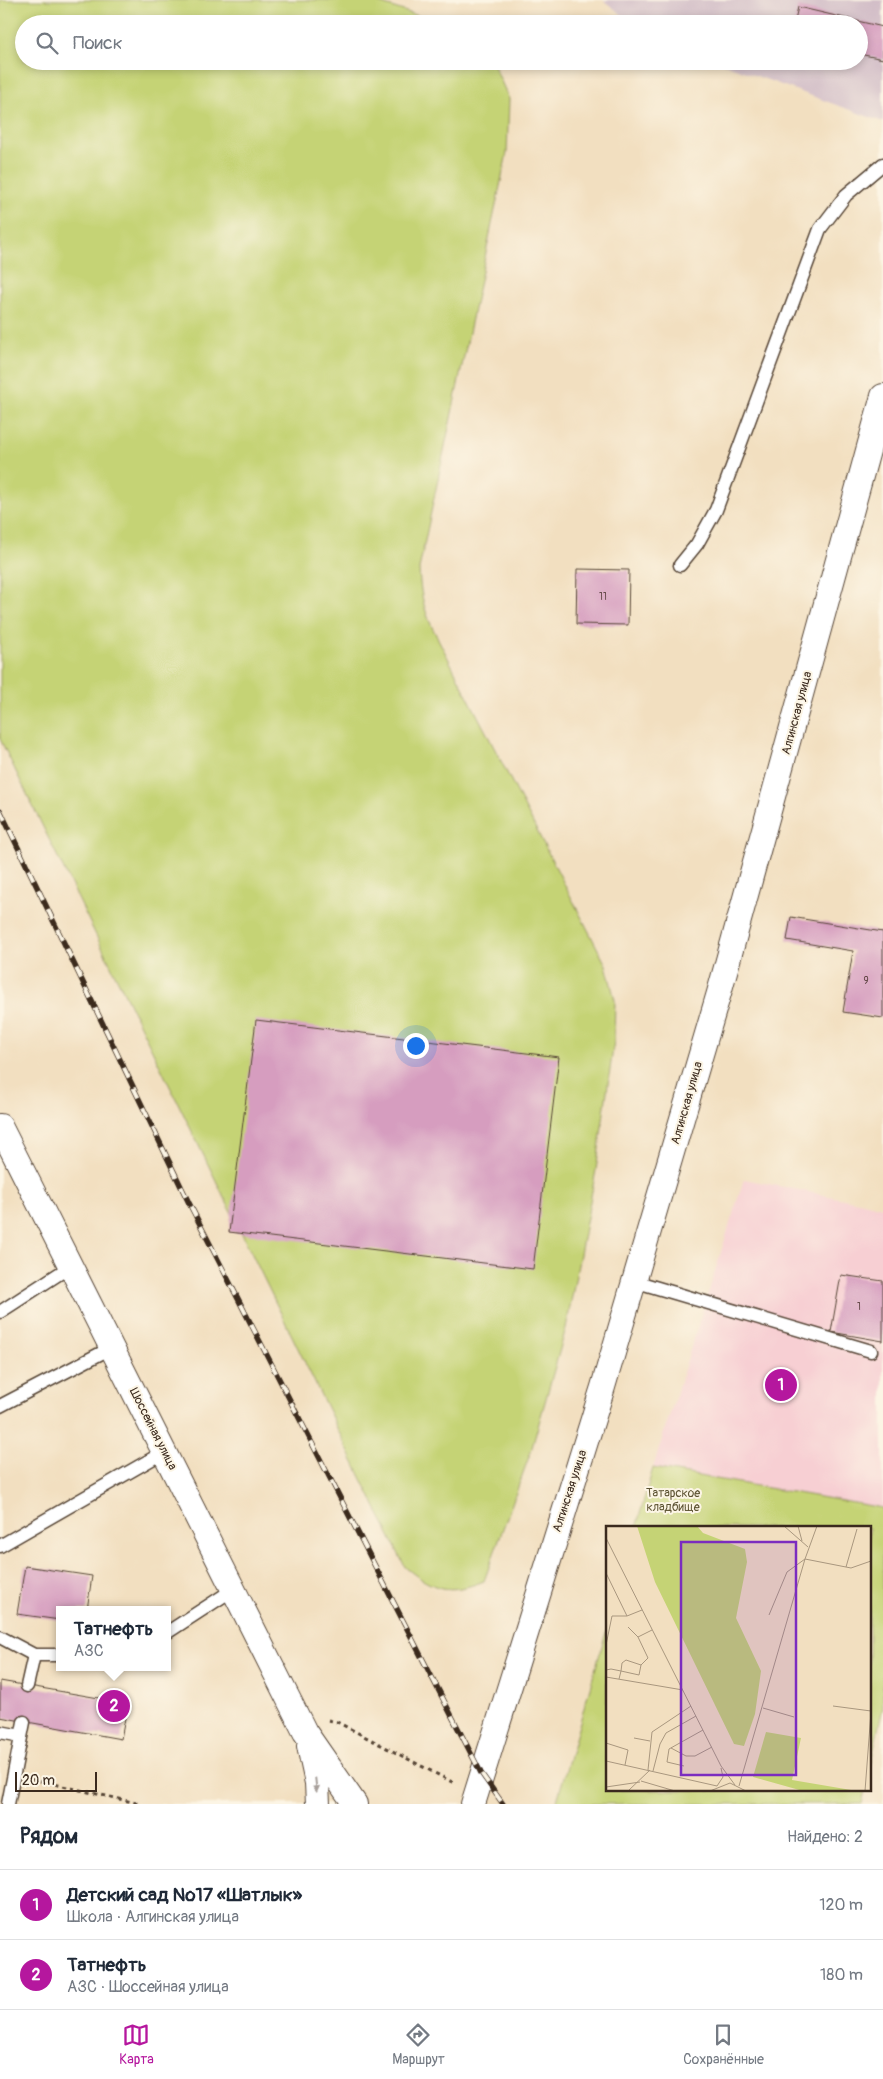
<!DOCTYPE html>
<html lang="ru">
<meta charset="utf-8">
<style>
body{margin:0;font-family:Pangolin,sans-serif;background:#f6f6f7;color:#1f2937}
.scale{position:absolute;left:15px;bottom:12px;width:82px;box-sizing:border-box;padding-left:5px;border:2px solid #3b2a1e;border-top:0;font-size:14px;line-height:18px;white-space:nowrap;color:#3b2a1e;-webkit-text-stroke:4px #fcf5e5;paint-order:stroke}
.you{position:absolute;left:415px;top:1045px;width:18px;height:18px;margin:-12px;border:4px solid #fff;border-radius:50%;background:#1a73e8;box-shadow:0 0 0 8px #1a73e833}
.badge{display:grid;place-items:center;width:32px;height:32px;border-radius:50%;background:#b5179e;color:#fff;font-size:16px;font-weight:700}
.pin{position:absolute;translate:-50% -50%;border:2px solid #fff;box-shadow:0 1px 5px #0006}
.popup{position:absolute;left:56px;top:1606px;width:115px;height:65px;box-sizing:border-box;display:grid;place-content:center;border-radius:0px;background:#fff;filter:drop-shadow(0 1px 4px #0005);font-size:16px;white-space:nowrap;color:#747a83}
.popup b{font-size:19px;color:#1f2937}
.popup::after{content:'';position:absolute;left:50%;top:100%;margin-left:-10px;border:10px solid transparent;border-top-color:#fff}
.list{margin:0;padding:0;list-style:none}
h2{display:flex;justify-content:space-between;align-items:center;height:65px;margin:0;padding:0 20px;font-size:21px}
h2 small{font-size:16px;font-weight:400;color:#747a83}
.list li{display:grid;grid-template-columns:32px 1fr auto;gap:15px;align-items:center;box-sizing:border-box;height:70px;padding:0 20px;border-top:1px solid #e0e1e3}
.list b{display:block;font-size:19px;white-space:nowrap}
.list p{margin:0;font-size:16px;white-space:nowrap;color:#747a83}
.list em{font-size:16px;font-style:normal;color:#747a83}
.icon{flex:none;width:28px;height:28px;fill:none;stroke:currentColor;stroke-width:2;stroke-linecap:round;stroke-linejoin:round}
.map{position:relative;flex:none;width:883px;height:1804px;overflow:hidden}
.search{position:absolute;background:#fff;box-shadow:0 2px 8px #0003;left:15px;right:15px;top:15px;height:55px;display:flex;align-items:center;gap:12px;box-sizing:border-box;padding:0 18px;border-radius:28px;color:#747a83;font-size:19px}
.sheet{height:205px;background:#fff}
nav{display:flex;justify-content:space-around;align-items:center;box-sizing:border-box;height:70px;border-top:1px solid #e0e1e3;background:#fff;font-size:14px;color:#747a83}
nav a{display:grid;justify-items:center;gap:2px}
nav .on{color:#b5179e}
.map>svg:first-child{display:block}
</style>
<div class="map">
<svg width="883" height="1804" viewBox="0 0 883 1804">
<rect width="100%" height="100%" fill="#fcf5e5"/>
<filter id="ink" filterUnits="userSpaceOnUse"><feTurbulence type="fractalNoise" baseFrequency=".02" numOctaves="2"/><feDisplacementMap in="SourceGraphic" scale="10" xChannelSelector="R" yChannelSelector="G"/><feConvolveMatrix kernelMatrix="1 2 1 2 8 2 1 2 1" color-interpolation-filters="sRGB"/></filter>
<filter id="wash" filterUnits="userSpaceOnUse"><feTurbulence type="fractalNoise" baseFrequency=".0096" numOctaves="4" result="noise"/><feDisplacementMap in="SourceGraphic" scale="20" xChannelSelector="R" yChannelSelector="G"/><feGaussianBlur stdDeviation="1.12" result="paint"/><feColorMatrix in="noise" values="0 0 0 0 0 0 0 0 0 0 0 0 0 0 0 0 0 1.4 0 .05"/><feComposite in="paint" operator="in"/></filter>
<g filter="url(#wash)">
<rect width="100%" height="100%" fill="#f2dfc0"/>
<path fill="#f7cfd3" d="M 744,1179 L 883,1207 L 883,1508 L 653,1468 Z"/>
<path fill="#d2bdc7" d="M 603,0 L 883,0 L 883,122 L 716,61 L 859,61 L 859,24 L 634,24 Z"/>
<path fill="#c5d375" stroke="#807e4a" d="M 0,0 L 370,0 L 443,24 L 24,24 L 24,61 L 492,61 L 509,99 L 507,153 L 419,569 C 420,590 423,607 432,627 L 606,965 L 615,1000 L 614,1041 L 596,1170 L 566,1328 L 531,1451 L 484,1581 C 449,1595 433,1590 405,1567 L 0,739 Z
M 653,1468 L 883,1508 L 883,1707 L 869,1771 L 869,1528 L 636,1528 Z
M 607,1629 L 607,1790 L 865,1790 L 862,1804 L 556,1804 Z"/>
<g id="blocks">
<path fill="#d69dbf" d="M 798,7 L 883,27 L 883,59 L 859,54 L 859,24 L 794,24 Z
M 577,569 L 629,570 L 628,625 L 576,624 Z
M 791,917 L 883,932 L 883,1018 L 843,1012 L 853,951 L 787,940 Z
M 256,1020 L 559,1057 L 533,1269 L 229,1232 Z
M 841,1275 L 883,1281 L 883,1341 L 831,1332 Z
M 25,1566 L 92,1576 L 87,1610 L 60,1610 L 60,1620 L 17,1614 Z
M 0,1681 L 128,1703 L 121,1739 L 0,1717 Z"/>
</g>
</g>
<g filter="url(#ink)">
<use href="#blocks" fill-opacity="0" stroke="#564536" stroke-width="1"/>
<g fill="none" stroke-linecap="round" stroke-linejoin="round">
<g stroke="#564536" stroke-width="15">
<path id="service" d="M 680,565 L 697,544 L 716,510 L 820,229 L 846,195 L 883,164
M 634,1281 L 871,1351
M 0,1312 L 71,1266
M 0,1406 L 111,1348
M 0,1546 L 164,1452
M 168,1632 L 234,1589
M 0,1637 L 34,1655 L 60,1655
M 27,1686 L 34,1655
M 0,1732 L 21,1736
M 8,1804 L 24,1722"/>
</g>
<g stroke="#564536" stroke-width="26">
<path id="minor" d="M 0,1126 L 305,1732 L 355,1804
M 309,1746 L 317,1783 L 318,1804
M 473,1804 L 603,1387 L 719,993 L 883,396"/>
</g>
<path stroke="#564536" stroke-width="3" stroke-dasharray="4 4" stroke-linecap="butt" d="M 328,1720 L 337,1722 L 454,1783
M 32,1779 L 141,1804"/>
<use href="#service" stroke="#fff" stroke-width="12"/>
<use href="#minor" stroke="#fff" stroke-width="24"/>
<g stroke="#3b2a1e" stroke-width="5.5">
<path id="rail" d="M 0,810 L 189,1203 L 481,1773 L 503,1804"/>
</g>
<use href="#rail" stroke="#fcf5e5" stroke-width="4" stroke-dasharray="11" stroke-linecap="butt"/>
</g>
<defs><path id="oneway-solid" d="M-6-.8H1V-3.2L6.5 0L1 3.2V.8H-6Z" transform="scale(1.25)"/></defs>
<use fill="#a79f9a" href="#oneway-solid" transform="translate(316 1785) rotate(84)"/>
</g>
<g text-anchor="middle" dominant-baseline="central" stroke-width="4" stroke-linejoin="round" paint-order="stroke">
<g font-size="10" fill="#624746">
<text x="603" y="597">11</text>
<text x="866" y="981">9</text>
<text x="859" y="1307">1</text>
</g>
<g font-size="12" fill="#3b2a1e" stroke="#fcf5e5">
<text transform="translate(797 713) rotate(-75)">Алгинская улица</text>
<text transform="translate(687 1103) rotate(-74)">Алгинская улица</text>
<text transform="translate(153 1429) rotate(63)">Шоссейная улица</text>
<text transform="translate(570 1491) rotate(-72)">Алгинская улица</text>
</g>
<g font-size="12" fill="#5e5434" stroke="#fcf5e5">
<text x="673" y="1493">Татарское<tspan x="673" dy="14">кладбище</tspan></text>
</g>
</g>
<g transform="translate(606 1526)">
<rect width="265" height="265" fill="#f2dfc0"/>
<path d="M 31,0 L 91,0 L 97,7 L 139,23 L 141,36 L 130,92 L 155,145 L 149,188 L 138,220 L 128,218 L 49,56 ZM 160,206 L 195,212 L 186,254 L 251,265 L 197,265 L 147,251 Z" fill="#c5d375"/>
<path fill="none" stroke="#a9977f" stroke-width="1" d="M 178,0 L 202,21M 192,0 L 196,15M 0,12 L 115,240 L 129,259M 240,41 L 251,3M 0,47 L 21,90 L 6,90 L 0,119M 163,89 L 181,46 L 199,33 L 211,0M 21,90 L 36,84M 22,101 L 32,111 L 46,104M 32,111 L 42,132 L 35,139M 0,144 L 5,143 L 15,145 L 33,149 L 35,139 L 20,134 L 16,137 L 15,145 L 13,153M 0,151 L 77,164M 227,180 L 265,185M 157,182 L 188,191M 28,212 L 44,215M 0,217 L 22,224 L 19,239M 65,222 L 80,230 L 89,230 L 106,221M 0,235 L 111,260M 78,240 L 61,236 L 63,223 L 97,204M 42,244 L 46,206 L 85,180M 47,245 L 54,218 L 60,207 L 90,190M 35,255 L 69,265M 111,260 L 117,251 L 115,242M 133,260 L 199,33 L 245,42 L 265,35M 0,261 L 34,256M 22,265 L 44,244M 104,265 L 124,257 L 140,265M 259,265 L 265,186"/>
<path fill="#7b2cbf" fill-opacity="0.15" stroke="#7b2cbf" stroke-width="2.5" d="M 75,16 L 190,16 L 190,249 L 75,249 Z"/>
<rect width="265" height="265" fill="none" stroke="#3b2a1e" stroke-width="2.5"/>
</g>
</svg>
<div class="scale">20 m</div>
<div class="you"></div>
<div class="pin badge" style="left:781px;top:1385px">1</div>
<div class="pin badge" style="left:114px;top:1706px">2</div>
<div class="popup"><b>Татнефть</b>АЗС</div>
<div class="search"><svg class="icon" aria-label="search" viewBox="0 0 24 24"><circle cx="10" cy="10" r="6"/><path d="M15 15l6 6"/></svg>Поиск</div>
</div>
<section class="sheet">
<h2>Рядом<small>Найдено: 2</small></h2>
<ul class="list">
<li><span class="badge">1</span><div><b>Детский сад №17 «Шатлык»</b><p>Школа · Алгинская улица</p></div><em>120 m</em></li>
<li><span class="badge">2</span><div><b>Татнефть</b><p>АЗС · Шоссейная улица</p></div><em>180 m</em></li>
</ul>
</section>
<nav>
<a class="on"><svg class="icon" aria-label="map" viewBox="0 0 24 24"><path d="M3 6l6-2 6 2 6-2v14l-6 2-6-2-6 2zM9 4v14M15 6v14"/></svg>Карта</a>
<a><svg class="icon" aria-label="directions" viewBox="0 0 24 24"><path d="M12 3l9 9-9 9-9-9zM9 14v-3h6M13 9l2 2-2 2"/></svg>Маршрут</a>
<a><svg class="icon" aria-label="saved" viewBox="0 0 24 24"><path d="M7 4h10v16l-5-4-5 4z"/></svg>Сохранённые</a>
</nav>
